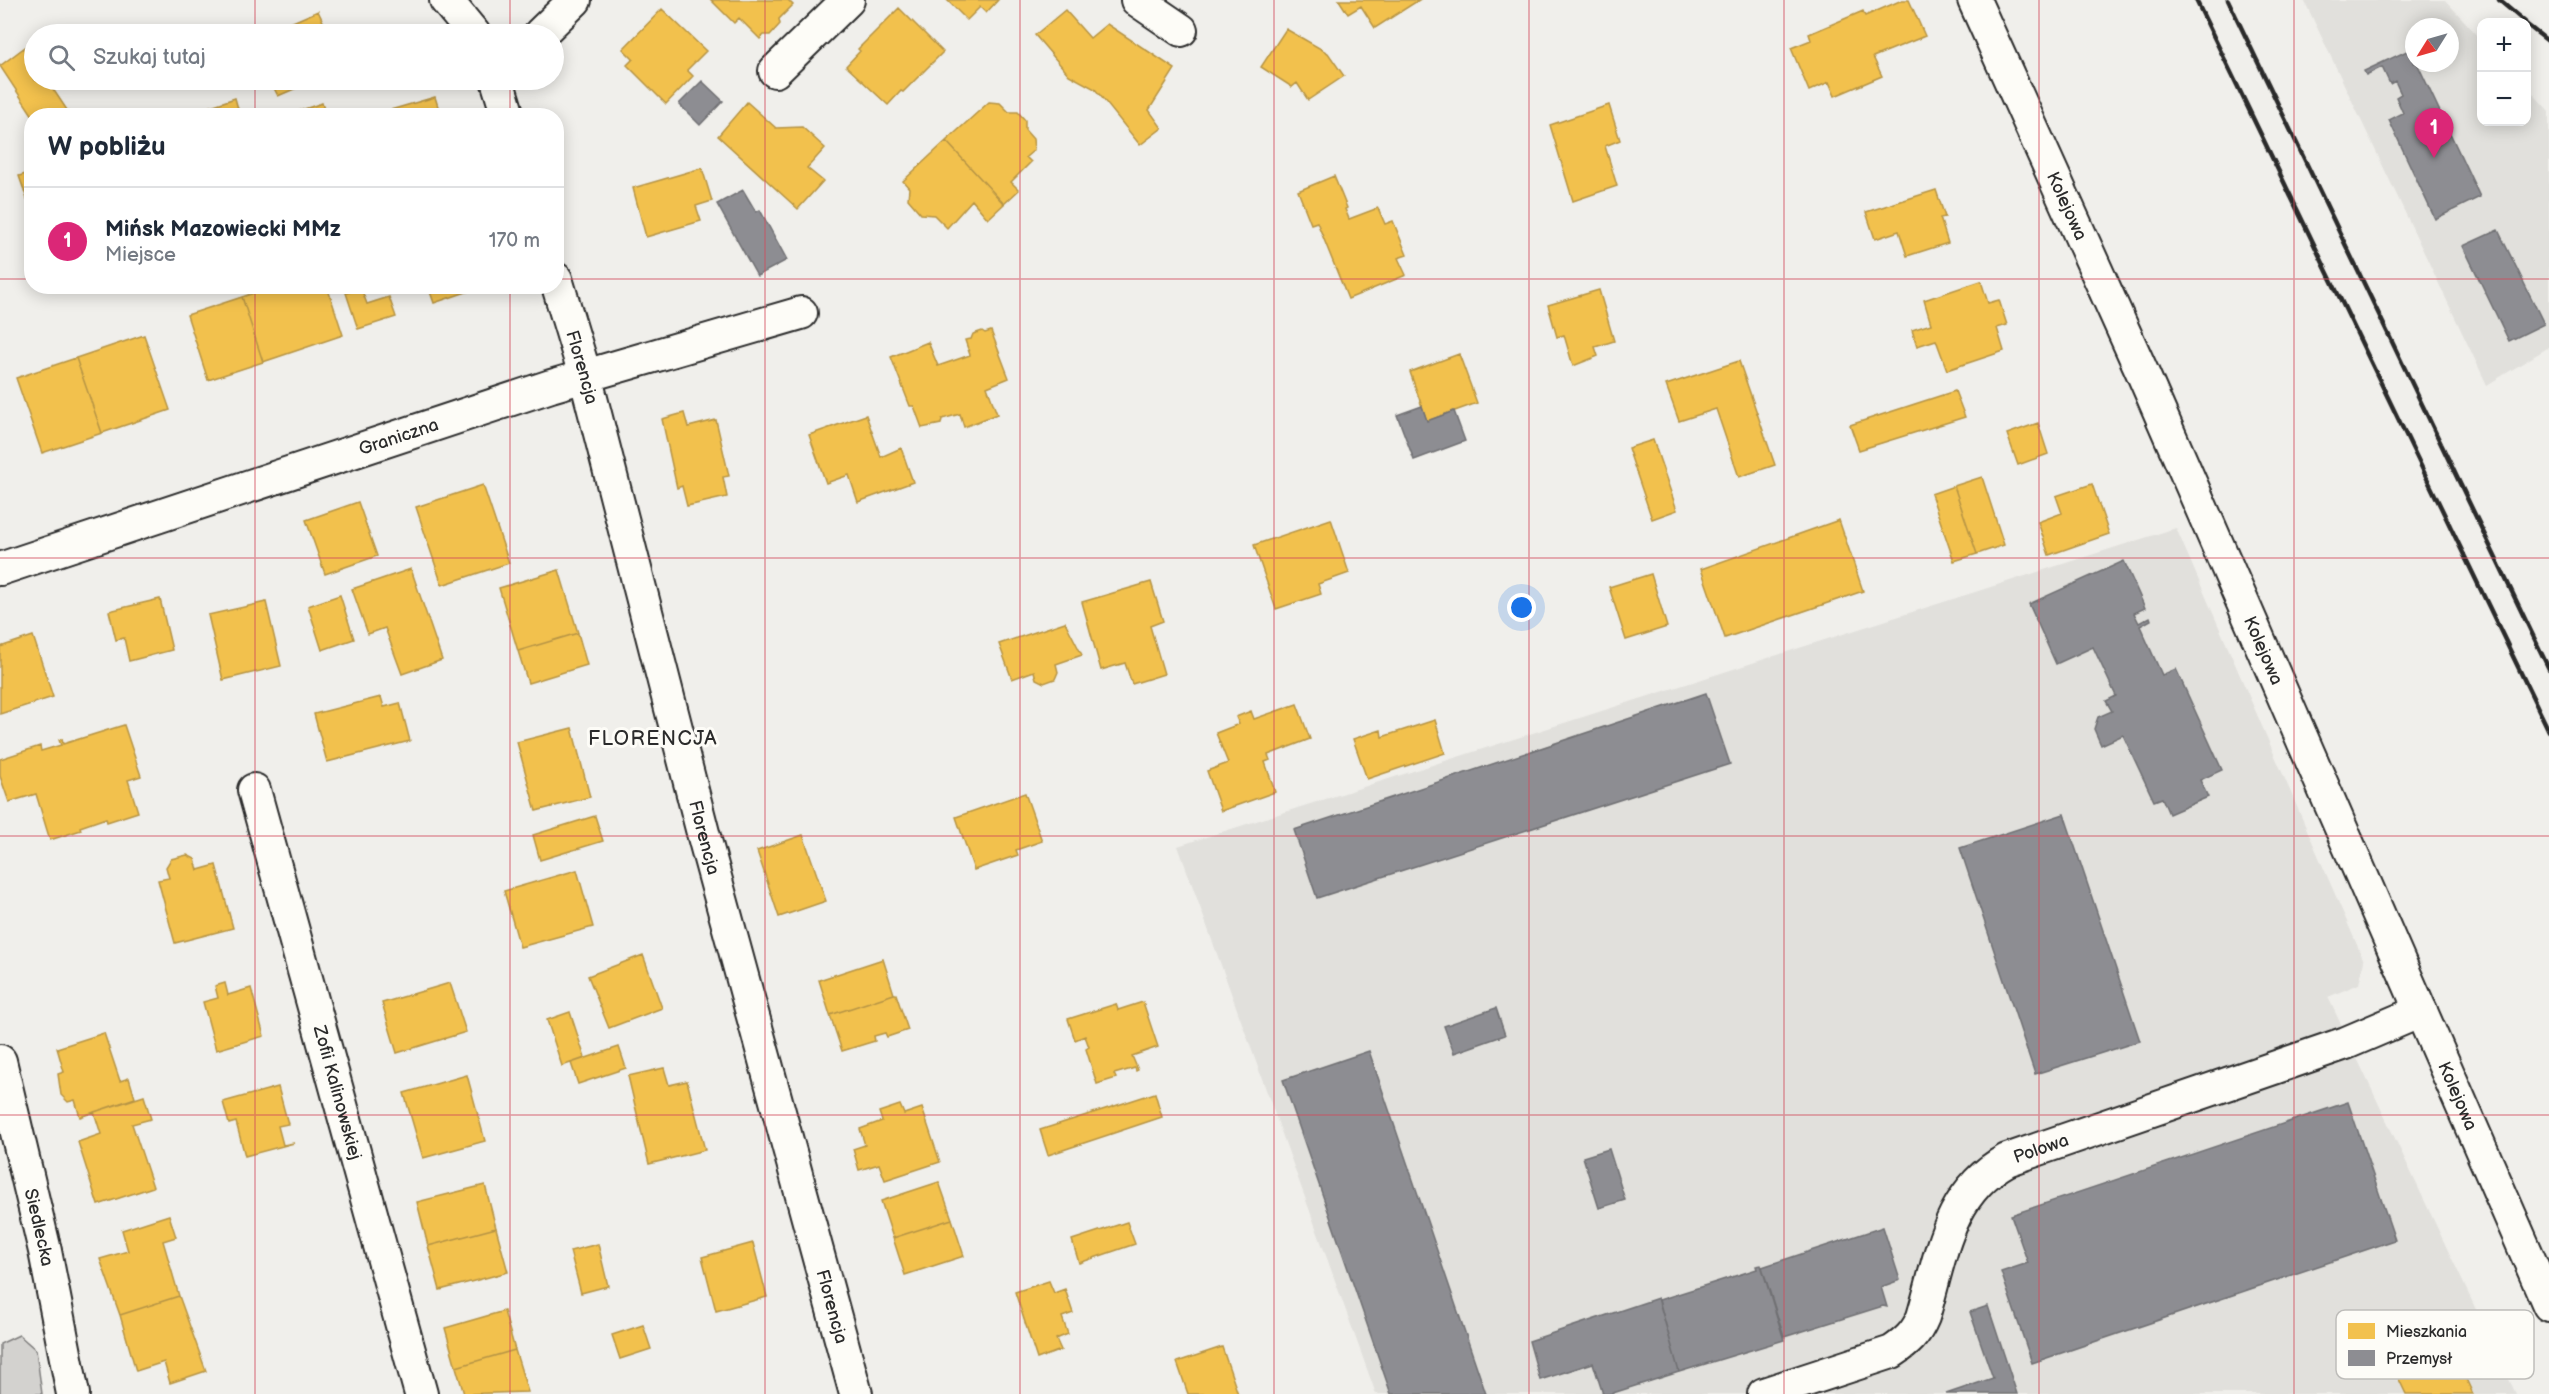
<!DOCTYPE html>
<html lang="pl">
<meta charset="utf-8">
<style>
body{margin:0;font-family:"Balsamiq Sans",sans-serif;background:#f6f6f7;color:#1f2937}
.controls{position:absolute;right:18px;top:18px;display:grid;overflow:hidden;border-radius:12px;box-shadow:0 3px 15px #0003}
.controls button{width:54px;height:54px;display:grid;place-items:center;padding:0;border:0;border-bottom:2px solid #e0e1e3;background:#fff;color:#1f2937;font:30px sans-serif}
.compass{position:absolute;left:2405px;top:18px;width:54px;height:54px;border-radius:50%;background:#fff;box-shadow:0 3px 15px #0003;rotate:233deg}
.you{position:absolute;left:1522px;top:608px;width:21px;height:21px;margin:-15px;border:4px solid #fff;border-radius:50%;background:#1a73e8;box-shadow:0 0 0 9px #1a73e833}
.badge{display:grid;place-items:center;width:39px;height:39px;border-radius:50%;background:#db2777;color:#fff;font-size:20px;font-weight:700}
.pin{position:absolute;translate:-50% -50px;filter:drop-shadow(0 2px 3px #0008)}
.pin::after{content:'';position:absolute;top:32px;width:21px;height:18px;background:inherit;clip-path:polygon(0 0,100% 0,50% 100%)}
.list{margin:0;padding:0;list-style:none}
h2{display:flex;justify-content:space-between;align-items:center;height:78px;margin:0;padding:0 24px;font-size:26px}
h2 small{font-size:20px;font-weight:400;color:#747a83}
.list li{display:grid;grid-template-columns:39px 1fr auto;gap:18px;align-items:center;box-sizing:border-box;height:108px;padding:0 24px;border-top:2px solid #e0e1e3}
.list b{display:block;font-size:22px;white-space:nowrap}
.list p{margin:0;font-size:20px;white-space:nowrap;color:#747a83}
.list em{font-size:20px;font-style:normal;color:#747a83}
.icon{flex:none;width:33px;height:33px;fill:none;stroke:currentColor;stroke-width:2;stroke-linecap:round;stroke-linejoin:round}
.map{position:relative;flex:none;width:2549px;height:1394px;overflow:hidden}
.search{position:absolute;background:#fff;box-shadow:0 3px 15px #0003;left:24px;top:24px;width:540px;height:66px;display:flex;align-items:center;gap:15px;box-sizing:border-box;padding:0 21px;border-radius:33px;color:#747a83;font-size:22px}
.panel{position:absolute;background:#fff;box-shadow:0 3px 15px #0003;left:24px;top:108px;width:540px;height:186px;border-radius:24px}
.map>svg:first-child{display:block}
</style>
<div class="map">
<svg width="2549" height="1394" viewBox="0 0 2549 1394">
<rect width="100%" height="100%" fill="#f0efeb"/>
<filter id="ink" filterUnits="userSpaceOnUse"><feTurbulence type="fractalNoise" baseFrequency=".0167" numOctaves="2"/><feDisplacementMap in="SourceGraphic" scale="12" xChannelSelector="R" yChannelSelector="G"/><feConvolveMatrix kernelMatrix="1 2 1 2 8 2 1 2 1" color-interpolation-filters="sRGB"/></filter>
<g filter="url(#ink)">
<path fill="#e1e0dc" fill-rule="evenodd" d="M 2304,0 L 2445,0 L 2481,39 L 2482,122 L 2526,122 L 2527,87 L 2549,111 L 2549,347 L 2487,385 ZM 2414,27 L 2450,27 L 2450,63 L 2414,63 Z
M 2176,528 L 2364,961 L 2359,984 L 2328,997 L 2516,1394 L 1376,1394 L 1178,846 Z"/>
<path fill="#d3d2cf" stroke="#7f7e7d" stroke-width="1.5" d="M 19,1335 L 36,1350 L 42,1394 L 0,1394 L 0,1344 Z"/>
<path fill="#f2c14e" stroke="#b69444" stroke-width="1.5" d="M 711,0 L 788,0 L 793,5 L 779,19 L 780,24 L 770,35 L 764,35 L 760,39 L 739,18 L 734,23 Z
M 947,0 L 998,0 L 986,13 L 980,7 L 967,20 Z
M 1339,0 L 1419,0 L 1375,28 L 1361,6 L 1348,14 Z
M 1902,0 L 1909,0 L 1925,36 L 1873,57 L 1882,76 L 1835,96 L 1829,82 L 1809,91 L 1791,48 L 1811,40 L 1809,34 L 1863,11 L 1865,16 Z
M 899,8 L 943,52 L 903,92 L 901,91 L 888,105 L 846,66 L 860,51 L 858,49 Z
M 662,9 L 706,51 L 687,70 L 693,76 L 666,104 L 627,65 L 633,59 L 623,49 Z
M 1065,10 L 1090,38 L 1107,24 L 1175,69 L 1149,110 L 1162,128 L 1140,145 L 1095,89 L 1069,75 L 1035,35 Z
M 318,11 L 329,34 L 265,34 Z
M 1286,29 L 1328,53 L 1344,76 L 1308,100 L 1297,83 L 1292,87 L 1261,67 Z
M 25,47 L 34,61 L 34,80 L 47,80 L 71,116 L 33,116 L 0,66 Z
M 270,80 L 315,80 L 278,96 Z
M 435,97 L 441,116 L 370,116 Z
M 235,98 L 240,116 L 181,116 Z
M 747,102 L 776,128 L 802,127 L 825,148 L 807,168 L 823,181 L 798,209 L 718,136 Z
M 989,102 L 1000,103 L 1009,112 L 1018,112 L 1025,120 L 1025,130 L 1033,139 L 1034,150 L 1026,157 L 1031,162 L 1011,182 L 1019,190 L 1004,204 L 946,141 Z
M 322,103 L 326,116 L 284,116 Z
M 1609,105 L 1620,140 L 1605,146 L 1617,186 L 1573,201 L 1550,125 Z
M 946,141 L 1004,204 L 988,219 L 972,200 L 947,228 L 934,215 L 921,214 L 908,199 L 909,188 L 903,181 Z
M 702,168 L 712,201 L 696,206 L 701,221 L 646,237 L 633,188 Z
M 32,172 L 32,213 L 19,176 Z
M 1334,176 L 1347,208 L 1345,209 L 1349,219 L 1378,208 L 1385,224 L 1393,221 L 1407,255 L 1398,258 L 1406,275 L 1348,299 L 1317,222 L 1311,224 L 1298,191 Z
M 1936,190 L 1945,217 L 1940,218 L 1948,243 L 1907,256 L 1899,231 L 1875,239 L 1866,212 Z
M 1981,281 L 1988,303 L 1999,300 L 2007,325 L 1997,328 L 2004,351 L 1947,370 L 1936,340 L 1917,346 L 1912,330 L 1931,324 L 1924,300 Z
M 274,286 L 327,286 L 343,335 L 263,362 L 242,297 Z
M 428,286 L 484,286 L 434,303 Z
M 361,288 L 367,304 L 389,297 L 396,317 L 358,329 L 346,293 Z
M 1599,290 L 1614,341 L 1595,347 L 1598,356 L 1573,366 L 1564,335 L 1557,337 L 1548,305 Z
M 242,297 L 263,362 L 208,380 L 187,315 Z
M 982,331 L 985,333 L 991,331 L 1009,378 L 987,387 L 997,414 L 964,427 L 960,414 L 942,419 L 941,424 L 922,428 L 914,406 L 910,406 L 891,357 L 928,342 L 938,366 L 970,355 L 965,340 L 971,339 L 973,334 Z
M 144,335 L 170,410 L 102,433 L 76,358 Z
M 1459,354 L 1477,403 L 1427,421 L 1410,372 Z
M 76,358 L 102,433 L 42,453 L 16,378 Z
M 1739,361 L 1775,465 L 1739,477 L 1716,409 L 1679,421 L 1666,385 Z
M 1955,391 L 1965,417 L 1859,450 L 1850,425 Z
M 684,413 L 688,427 L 716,420 L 729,476 L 723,477 L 727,497 L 687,506 L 682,486 L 677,488 L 662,419 Z
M 866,415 L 881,457 L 901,448 L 913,482 L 858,502 L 849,475 L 826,483 L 809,435 Z
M 2038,423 L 2048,454 L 2018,465 L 2007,434 Z
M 1653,440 L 1677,510 L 1652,519 L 1628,448 Z
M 1982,477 L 2004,545 L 1977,554 L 1954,486 Z
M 2092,484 L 2109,534 L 2049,555 L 2038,522 L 2062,513 L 2056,496 Z
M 483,485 L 509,563 L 442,585 L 416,507 Z
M 1954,486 L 1977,554 L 1954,561 L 1931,494 Z
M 358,502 L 377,556 L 325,574 L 306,520 Z
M 1331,519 L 1349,573 L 1318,584 L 1321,594 L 1276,609 L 1254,545 Z
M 1839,520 L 1863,591 L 1725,638 L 1701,569 Z
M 411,569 L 442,660 L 402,674 L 385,628 L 368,634 L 352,589 Z
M 559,570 L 578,633 L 518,651 L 499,588 Z
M 1651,574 L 1667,627 L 1626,640 L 1609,587 Z
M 1151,582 L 1163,621 L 1150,626 L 1164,674 L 1132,684 L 1125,663 L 1101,670 L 1082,602 Z
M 340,595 L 354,639 L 322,650 L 308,606 Z
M 160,599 L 172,650 L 129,661 L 124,638 L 116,640 L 109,611 Z
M 266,602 L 281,666 L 223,680 L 208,615 Z
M 1065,622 L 1082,655 L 1056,664 L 1058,672 L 1055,679 L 1044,683 L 1036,679 L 1034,671 L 1012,679 L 999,644 Z
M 578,633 L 587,665 L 528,683 L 518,651 Z
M 33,636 L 53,697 L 0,714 L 0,647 Z
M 381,697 L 384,707 L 400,703 L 410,741 L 327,762 L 314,714 Z
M 1297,704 L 1310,739 L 1268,755 L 1270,760 L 1265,762 L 1275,792 L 1221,811 L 1207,771 L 1228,763 L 1216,733 L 1239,724 L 1236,717 L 1251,711 L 1254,719 Z
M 1435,720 L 1445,753 L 1367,779 L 1353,739 L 1381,730 L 1382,737 Z
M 124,725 L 141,776 L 128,780 L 138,812 L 107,822 L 106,818 L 80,827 L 81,830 L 50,840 L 36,794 L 9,802 L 0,776 L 0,759 L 40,746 L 41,751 L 61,745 L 59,740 L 62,739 L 63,744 Z
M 572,728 L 590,797 L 536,811 L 517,742 Z
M 1025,793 L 1042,841 L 1016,850 L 1018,855 L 974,870 L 956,817 Z
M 595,816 L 603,841 L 540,860 L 533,835 Z
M 803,835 L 826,901 L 779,917 L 757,851 Z
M 187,855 L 195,859 L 198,870 L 216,865 L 233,928 L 175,943 L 158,880 L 169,878 L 166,867 L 171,859 Z
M 577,870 L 593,927 L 520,947 L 504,891 Z
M 643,955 L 662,1008 L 609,1028 L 588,976 Z
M 883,959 L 894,994 L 830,1015 L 819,980 Z
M 225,983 L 228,995 L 251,988 L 264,1036 L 216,1050 L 203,1002 L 218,998 L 215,986 Z
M 450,983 L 466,1032 L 397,1053 L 382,1003 Z
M 894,994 L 896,994 L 908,1030 L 887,1037 L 885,1033 L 874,1036 L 875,1041 L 842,1051 L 830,1015 Z
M 1143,1002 L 1158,1047 L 1132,1056 L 1138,1070 L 1136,1071 L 1135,1068 L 1114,1074 L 1116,1078 L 1097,1084 L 1086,1049 L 1089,1047 L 1085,1036 L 1075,1040 L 1068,1019 L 1116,1004 L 1118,1010 Z
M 570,1012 L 585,1058 L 562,1066 L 547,1020 Z
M 104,1033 L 120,1081 L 129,1078 L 135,1098 L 80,1117 L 75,1100 L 68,1102 L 61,1095 L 58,1074 L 64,1072 L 57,1048 Z
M 619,1047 L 626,1068 L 578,1084 L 571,1063 Z
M 664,1068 L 669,1085 L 687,1081 L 705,1150 L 649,1164 L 628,1076 Z
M 467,1075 L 485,1141 L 423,1158 L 404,1093 Z
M 278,1087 L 288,1124 L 278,1126 L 283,1145 L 294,1143 L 245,1156 L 236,1122 L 229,1124 L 223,1102 Z
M 1155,1093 L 1162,1117 L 1048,1155 L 1040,1130 Z
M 144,1096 L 151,1119 L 132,1124 L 153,1187 L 98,1205 L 78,1142 L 101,1134 L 94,1112 Z
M 900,1105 L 904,1114 L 922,1108 L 940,1162 L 885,1180 L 879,1164 L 859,1170 L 853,1149 L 865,1145 L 860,1129 L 882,1121 L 879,1112 Z
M 939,1182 L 952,1219 L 893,1238 L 881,1201 Z
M 485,1185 L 496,1228 L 428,1246 L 417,1202 Z
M 169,1215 L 176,1237 L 163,1241 L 179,1296 L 120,1315 L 100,1259 L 128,1251 L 122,1230 Z
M 952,1219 L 964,1256 L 905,1275 L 893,1238 Z
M 1127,1222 L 1135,1244 L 1079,1263 L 1072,1240 Z
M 496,1228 L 508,1272 L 440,1290 L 428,1246 Z
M 753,1243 L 767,1297 L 716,1311 L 702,1257 Z
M 598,1244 L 608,1286 L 581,1293 L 570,1251 Z
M 1049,1281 L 1054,1293 L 1065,1289 L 1073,1313 L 1062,1317 L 1068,1334 L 1056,1339 L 1061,1350 L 1037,1359 L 1015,1292 Z
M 179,1296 L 206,1371 L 170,1383 L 164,1362 L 136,1371 L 120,1315 Z
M 504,1311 L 515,1350 L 456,1367 L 445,1328 Z
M 643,1325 L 651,1349 L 620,1359 L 612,1335 Z
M 1222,1347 L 1238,1394 L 1188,1394 L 1177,1362 Z
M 2452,1349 L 2473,1394 L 2406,1394 L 2397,1375 Z
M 515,1350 L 528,1392 L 464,1394 L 456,1367 Z"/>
<path fill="#8d8d92" stroke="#707073" stroke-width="1.5" d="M 2411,49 L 2414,63 L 2417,63 L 2480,197 L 2435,219 L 2389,120 L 2403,113 L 2396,97 L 2401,94 L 2395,81 L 2390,84 L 2382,67 L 2366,75 L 2364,71 Z
M 702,81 L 723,101 L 700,125 L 679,104 Z
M 743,190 L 756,212 L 760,210 L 787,260 L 757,276 L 717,204 Z
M 2498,230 L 2544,324 L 2509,341 L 2463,246 Z
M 1422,406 L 1427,421 L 1454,411 L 1465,441 L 1414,460 L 1397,415 Z
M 2124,561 L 2145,608 L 2134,613 L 2139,623 L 2150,617 L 2151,620 L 2140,626 L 2162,675 L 2176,669 L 2222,770 L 2200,780 L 2208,797 L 2169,814 L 2162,798 L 2154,801 L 2123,735 L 2101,745 L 2094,729 L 2098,717 L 2112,711 L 2106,701 L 2116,696 L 2093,647 L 2056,664 L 2029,604 Z
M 1706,693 L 1730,764 L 1317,898 L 1294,830 Z
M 2064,814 L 2140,1041 L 2035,1074 L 1960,848 Z
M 1496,1008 L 1505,1035 L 1454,1053 L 1444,1026 Z
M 1369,1051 L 1486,1394 L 1391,1394 L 1283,1080 Z
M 2348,1102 L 2395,1240 L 2032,1363 L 2001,1272 L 2028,1263 L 2011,1215 Z
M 1609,1149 L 1625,1200 L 1599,1208 L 1583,1157 Z
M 1883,1227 L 1900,1280 L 1881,1287 L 1887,1307 L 1883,1306 L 1784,1337 L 1762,1267 Z
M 1761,1265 L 1784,1340 L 1679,1372 L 1659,1300 L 1757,1269 L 1756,1266 Z
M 1658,1298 L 1679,1372 L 1610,1394 L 1603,1394 L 1593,1363 L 1540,1380 L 1529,1341 Z
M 1988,1306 L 2017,1394 L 1946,1394 L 1993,1378 L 1970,1312 Z"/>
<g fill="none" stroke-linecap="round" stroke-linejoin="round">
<g stroke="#2b2b2b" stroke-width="36">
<g id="street">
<path d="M 446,0 L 474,34"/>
<path d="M 1137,0 L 1181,30"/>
<path id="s1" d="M 1974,0 L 2143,374 L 2549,1305"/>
<path d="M 540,34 L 575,0"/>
<path d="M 775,71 L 848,0"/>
<path d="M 497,80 L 508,116"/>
<path id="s2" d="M 556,279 L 585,375 L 703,833 L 856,1394"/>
<path id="s3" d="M 0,569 L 551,386 L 801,313"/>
<path id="s4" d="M 254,790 L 421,1394"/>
<path id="s5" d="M 0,1061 L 45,1251 L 73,1394"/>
<path id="s6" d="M 1764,1394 L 1892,1352 C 1907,1342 1916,1334 1923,1317 C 1941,1257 1947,1193 2007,1160 L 2346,1043 L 2421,1011"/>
</g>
</g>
<use href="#street" stroke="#fdfcf7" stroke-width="32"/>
<path stroke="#2b2b2b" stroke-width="4.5" d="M 2196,0 L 2549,731
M 2228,0 L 2549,669
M 2499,0 L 2525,22
M 2526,24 L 2549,42"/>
</g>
</g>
<path fill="none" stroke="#d1495b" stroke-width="1.5" stroke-opacity="0.55" d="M 255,0 L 255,34M 510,0 L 510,34M 765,0 L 765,1394M 1020,0 L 1020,1394M 1274,0 L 1274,1394M 1529,0 L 1529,1394M 1784,0 L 1784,1394M 2039,0 L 2039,1394M 2294,0 L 2294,1394M 255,80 L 255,116M 510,80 L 510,116M 0,279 L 32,279M 556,279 L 2549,279M 255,286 L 255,1394M 510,286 L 510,1394M 0,558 L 2549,558M 0,836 L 2549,836M 0,1115 L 2549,1115"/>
<g text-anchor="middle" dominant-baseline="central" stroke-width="6" stroke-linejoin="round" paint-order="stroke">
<g font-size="18" fill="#2b2b2b" stroke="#fdfcf7">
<text stroke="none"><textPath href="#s1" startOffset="226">Kolejowa</textPath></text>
<text stroke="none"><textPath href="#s2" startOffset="92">Florencja</textPath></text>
<text stroke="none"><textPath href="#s3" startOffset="420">Graniczna</textPath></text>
<text stroke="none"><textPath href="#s1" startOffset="712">Kolejowa</textPath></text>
<text stroke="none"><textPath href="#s2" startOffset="578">Florencja</textPath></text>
<text stroke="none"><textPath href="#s4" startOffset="314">Zofii Kalinowskiej</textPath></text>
<text stroke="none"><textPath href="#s1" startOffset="1198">Kolejowa</textPath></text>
<text stroke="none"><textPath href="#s6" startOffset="402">Polowa</textPath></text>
<text stroke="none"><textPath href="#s5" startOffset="171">Siedlecka</textPath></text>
<text stroke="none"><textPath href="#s2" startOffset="1064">Florencja</textPath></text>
</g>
<g font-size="20" letter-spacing="1.5" fill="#2b2b2b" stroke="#fdfcf7">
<text x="653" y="739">FLORENCJA</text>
</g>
</g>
<rect x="2336" y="1310" width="198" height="69" rx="9" fill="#fdfcf7" stroke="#bebdba" stroke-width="1.5"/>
<rect x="2348" y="1323" width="27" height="16" fill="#f2c14e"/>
<rect x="2348" y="1350" width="27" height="16" fill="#8d8d92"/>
<g font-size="16" fill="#2b2b2b">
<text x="2386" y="1337">Mieszkania</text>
<text x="2386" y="1364">Przemysł</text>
</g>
</svg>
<div class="controls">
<button>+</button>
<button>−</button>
</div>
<svg class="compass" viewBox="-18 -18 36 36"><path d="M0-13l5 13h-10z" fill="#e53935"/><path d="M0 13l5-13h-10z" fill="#747a83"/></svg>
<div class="you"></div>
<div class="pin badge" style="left:2434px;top:158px">1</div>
<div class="search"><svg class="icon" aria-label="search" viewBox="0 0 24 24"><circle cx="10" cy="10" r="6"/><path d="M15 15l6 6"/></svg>Szukaj tutaj</div>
<section class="panel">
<h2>W pobliżu<small></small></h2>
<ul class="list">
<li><span class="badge">1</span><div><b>Mińsk Mazowiecki MMz</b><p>Miejsce</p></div><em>170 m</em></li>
</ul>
</section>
</div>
